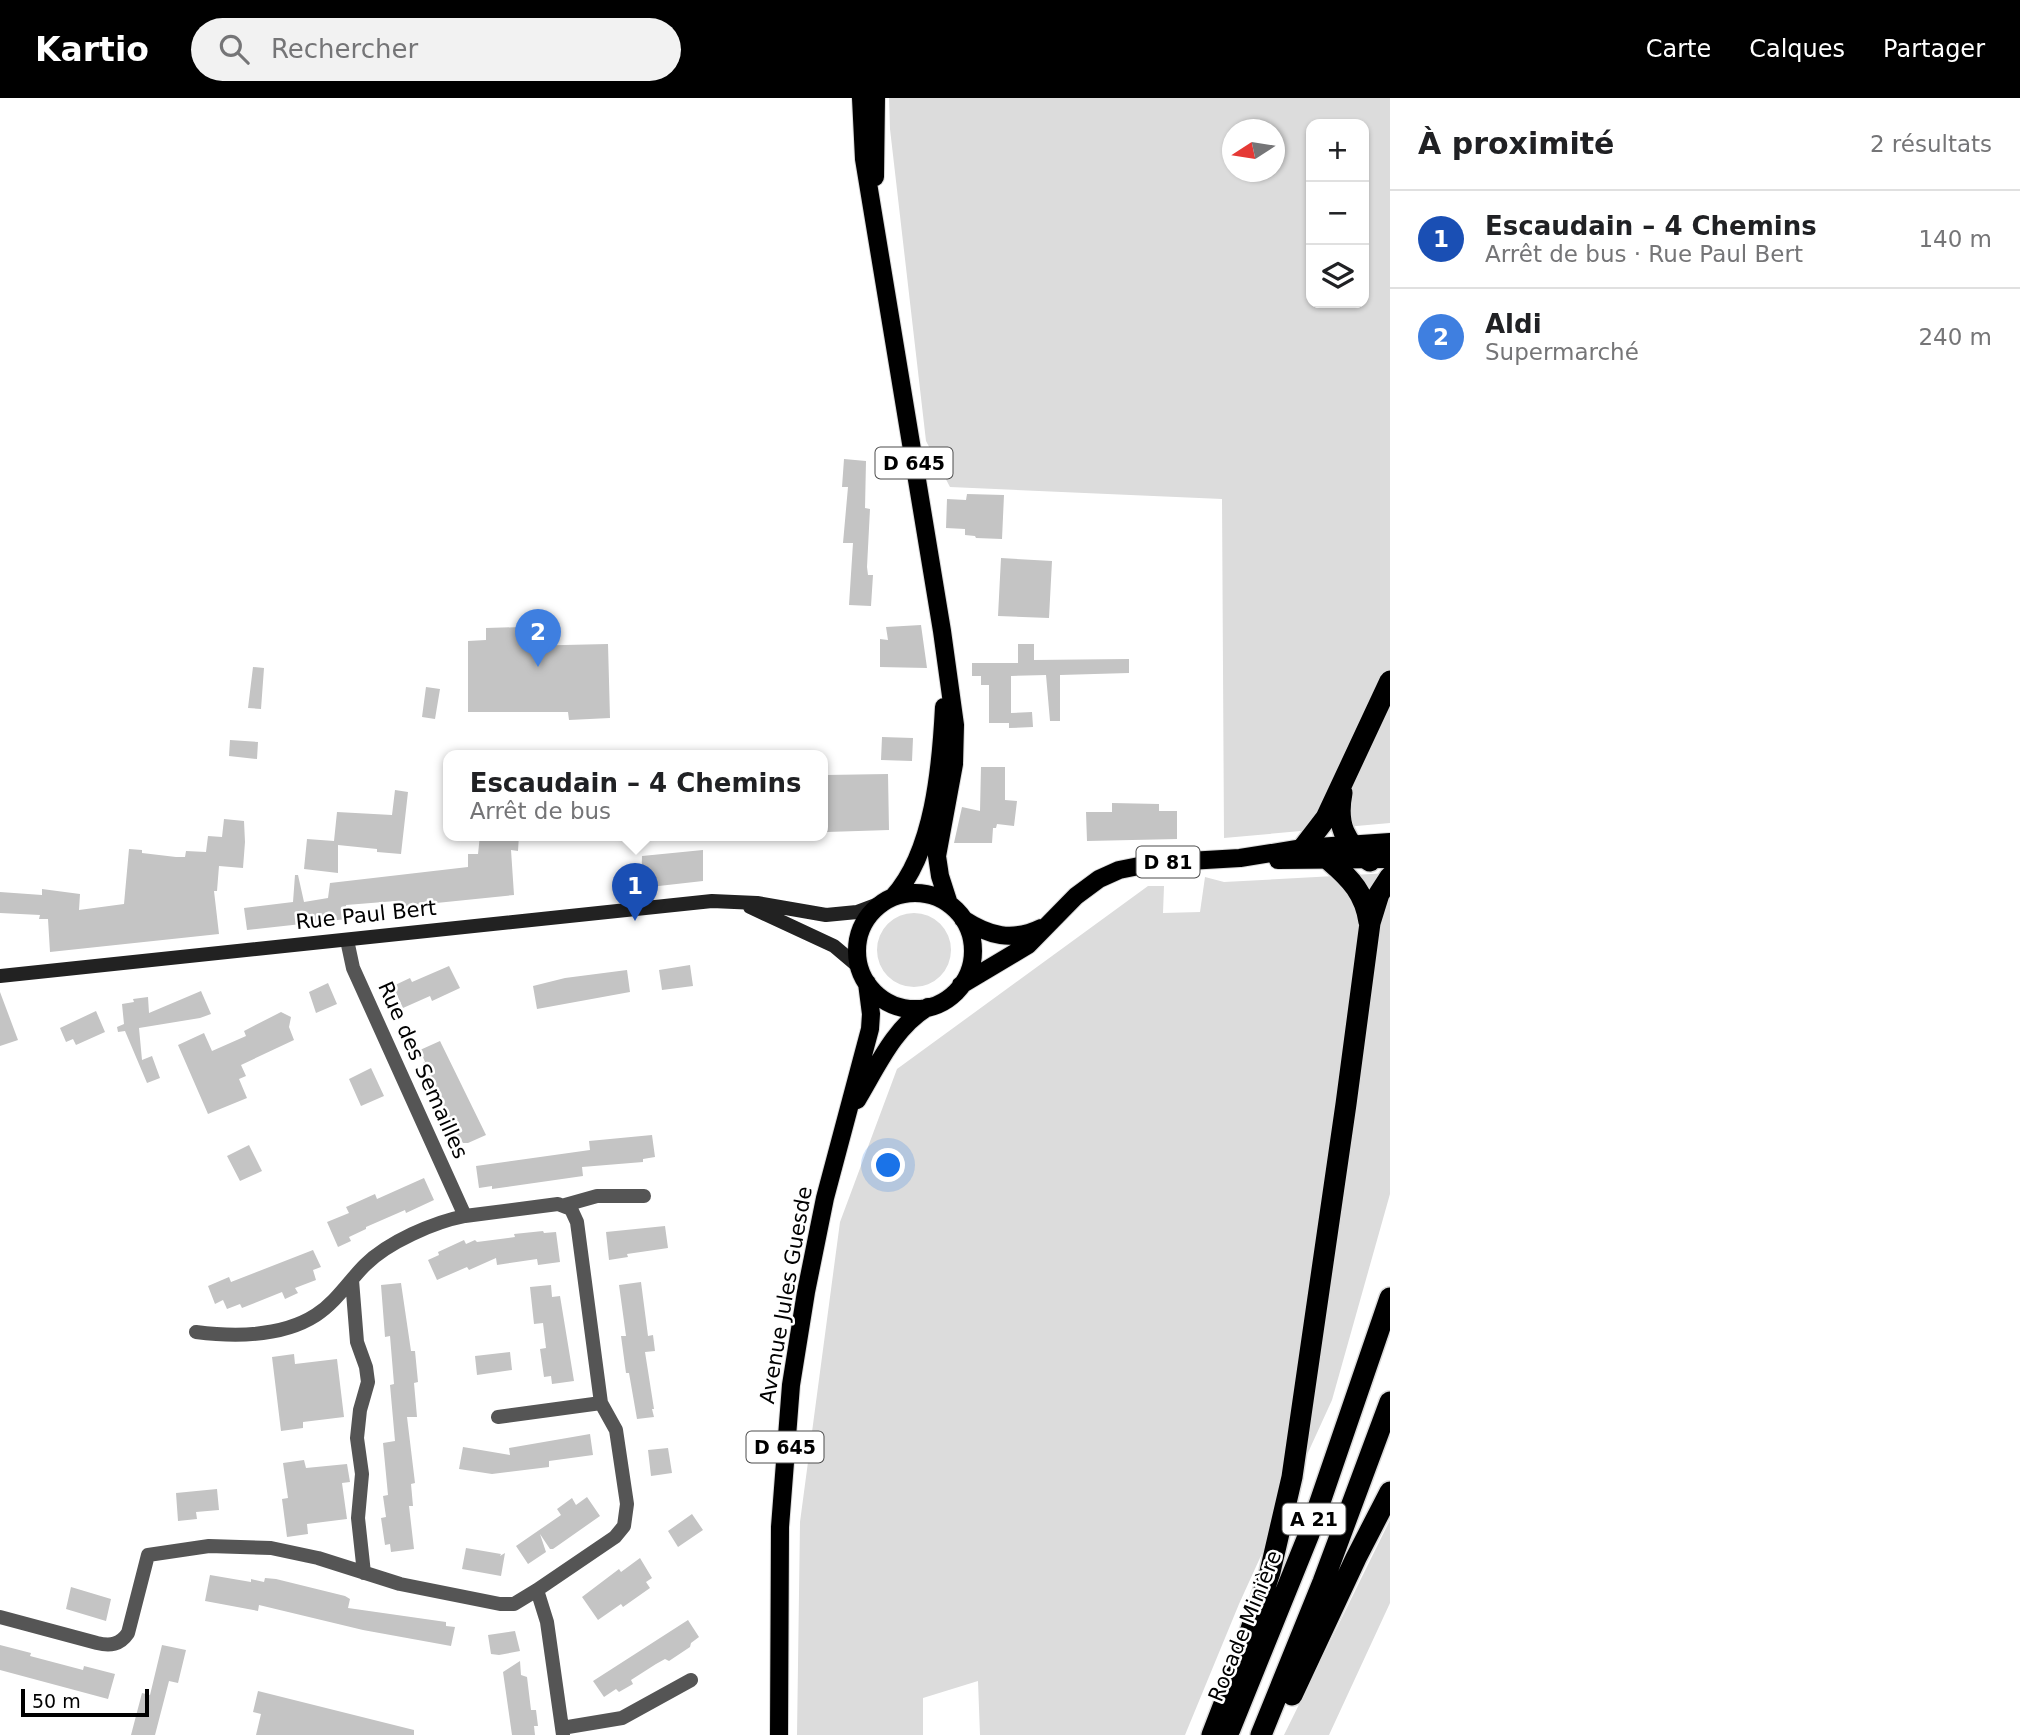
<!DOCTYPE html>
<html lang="fr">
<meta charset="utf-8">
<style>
body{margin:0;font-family:"DejaVu Sans",sans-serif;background:#f2f2f2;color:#202124}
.controls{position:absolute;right:21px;top:21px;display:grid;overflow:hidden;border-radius:14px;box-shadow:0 2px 5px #0004}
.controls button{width:63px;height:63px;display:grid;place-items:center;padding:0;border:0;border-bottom:2px solid #e0e0e0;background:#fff;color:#202124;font:35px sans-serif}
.compass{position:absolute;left:1222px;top:21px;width:63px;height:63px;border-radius:50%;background:#fff;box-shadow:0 2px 5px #0004;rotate:258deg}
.scale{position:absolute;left:21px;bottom:18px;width:128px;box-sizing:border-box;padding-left:7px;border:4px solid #000;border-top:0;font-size:19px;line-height:24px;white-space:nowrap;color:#000;-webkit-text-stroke:5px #fff;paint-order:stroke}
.you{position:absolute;left:889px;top:1068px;width:24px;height:24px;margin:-18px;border:5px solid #fff;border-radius:50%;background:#1a73e8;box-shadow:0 0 0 10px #1a73e833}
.badge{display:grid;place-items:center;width:46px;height:46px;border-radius:50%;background:#000;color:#fff;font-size:23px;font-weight:700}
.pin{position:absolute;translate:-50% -58px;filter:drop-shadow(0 2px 4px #0008)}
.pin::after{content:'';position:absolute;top:37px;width:24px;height:21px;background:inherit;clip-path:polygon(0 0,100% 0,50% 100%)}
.popup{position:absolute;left:443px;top:652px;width:385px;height:91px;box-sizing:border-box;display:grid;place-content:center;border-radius:14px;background:#fff;filter:drop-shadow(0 2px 5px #0005);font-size:23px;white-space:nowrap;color:#757577}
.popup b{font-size:26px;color:#202124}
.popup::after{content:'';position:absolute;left:50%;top:100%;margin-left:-14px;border:14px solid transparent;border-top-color:#fff}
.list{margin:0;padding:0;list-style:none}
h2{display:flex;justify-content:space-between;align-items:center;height:91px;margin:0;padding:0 28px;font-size:30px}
h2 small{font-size:23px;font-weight:400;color:#757577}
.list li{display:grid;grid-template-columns:46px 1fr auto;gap:21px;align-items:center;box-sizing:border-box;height:98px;padding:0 28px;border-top:2px solid #e0e0e0}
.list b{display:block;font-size:26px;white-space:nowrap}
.list p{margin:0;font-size:23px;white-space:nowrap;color:#757577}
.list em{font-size:23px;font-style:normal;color:#757577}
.icon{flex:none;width:38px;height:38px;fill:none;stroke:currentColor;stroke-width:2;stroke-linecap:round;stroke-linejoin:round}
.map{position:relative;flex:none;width:1390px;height:1637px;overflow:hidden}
header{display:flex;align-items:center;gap:42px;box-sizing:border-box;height:98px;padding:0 35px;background:#000;color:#fff}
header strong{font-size:33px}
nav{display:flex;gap:38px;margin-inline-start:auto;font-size:24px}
.search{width:490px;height:63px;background:#f2f2f2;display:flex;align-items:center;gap:18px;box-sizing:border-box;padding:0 24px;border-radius:38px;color:#757577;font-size:26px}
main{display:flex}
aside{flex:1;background:#fff}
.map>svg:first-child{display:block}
</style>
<header>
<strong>Kartio</strong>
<div class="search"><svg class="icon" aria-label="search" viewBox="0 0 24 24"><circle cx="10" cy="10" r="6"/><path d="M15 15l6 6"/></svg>Rechercher</div>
<nav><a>Carte</a><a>Calques</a><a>Partager</a></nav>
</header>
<main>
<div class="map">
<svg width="1390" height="1637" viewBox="0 0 1390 1637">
<rect width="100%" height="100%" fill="#fff"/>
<path fill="#dcdcdc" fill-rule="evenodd" d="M 889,0 L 1390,0 L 1390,725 L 1224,740 L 1222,401 L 950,389 L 926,343 L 890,31 ZM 1311,26 L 1364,26 L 1364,205 L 1311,205 ZM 1232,32 L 1274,32 L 1274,74 L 1232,74 Z
M 1390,775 L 1390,1096 L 1332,1302 L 1239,1506 L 1185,1637 L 980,1637 L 978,1583 L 923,1600 L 923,1637 L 797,1637 L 800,1424 L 840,1124 L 897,971 L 1148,788 L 1164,788 L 1163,815 L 1200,814 L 1205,779 L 1224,784 Z
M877 852a37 37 0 1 1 74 0a37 37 0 1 1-74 0Z
M 1390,1422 L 1390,1505 L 1329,1637 L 1284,1637 Z"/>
<path fill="#c4c4c4" d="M 844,361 L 866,363 L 865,410 L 870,411 L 867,469 L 868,477 L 873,477 L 871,508 L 849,507 L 853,445 L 843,445 L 848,389 L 842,389 Z
M 967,396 L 1004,397 L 1002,441 L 976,440 L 975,438 L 965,437 L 965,431 L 946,430 L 947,401 L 966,402 Z
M 1001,460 L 1052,463 L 1049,520 L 998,518 Z
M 921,527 L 927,570 L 880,569 L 880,541 L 888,542 L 886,529 Z
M 523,529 L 521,548 L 608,546 L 610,620 L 569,622 L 568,614 L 468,614 L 468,543 L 486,542 L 486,530 Z
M 1018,546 L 1034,546 L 1034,562 L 1129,561 L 1129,575 L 1060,577 L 1060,623 L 1050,623 L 1046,577 L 1011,578 L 1011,615 L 1032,614 L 1033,629 L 1009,630 L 1009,625 L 989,625 L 989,587 L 981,587 L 981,578 L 972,578 L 972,565 L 1018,565 Z
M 253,569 L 264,570 L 261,611 L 248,610 Z
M 426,589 L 440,591 L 435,621 L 422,619 Z
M 882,639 L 913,640 L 912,663 L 881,662 Z
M 230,642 L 258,644 L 257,661 L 229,658 Z
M 981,669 L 1005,669 L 1005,702 L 1017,703 L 1014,728 L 997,726 L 996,730 L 993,730 L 992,745 L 954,745 L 962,709 L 980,713 Z
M 888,676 L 889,732 L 827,734 L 826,677 Z
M 395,692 L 408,694 L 401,756 L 377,754 L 377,751 L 338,747 L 338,775 L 304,771 L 307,741 L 334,743 L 337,714 L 392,717 Z
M 1112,705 L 1159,706 L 1159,713 L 1177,713 L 1177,741 L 1087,743 L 1086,714 L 1112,714 Z
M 224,721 L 244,723 L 245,744 L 243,770 L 219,768 L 217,793 L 214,793 L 219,836 L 50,854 L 48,821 L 39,821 L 40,817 L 0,815 L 0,794 L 42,797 L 42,791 L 80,796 L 79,812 L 124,806 L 129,751 L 142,752 L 142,755 L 176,759 L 185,759 L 186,753 L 206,754 L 208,738 L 222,739 Z
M 480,737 L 519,737 L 518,753 L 511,752 L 514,797 L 397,809 L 396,803 L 346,807 L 347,821 L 247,832 L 244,810 L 293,804 L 295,777 L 298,777 L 304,804 L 328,800 L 330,785 L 468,769 L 468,756 L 478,756 Z
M 703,752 L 703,783 L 641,790 L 642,758 Z
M 690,867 L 693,888 L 662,892 L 659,872 Z
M 449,868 L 460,890 L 432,903 L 430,898 L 403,910 L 393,888 L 410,880 L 412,884 Z
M 627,872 L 630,894 L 537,911 L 533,888 L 565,880 Z
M 328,885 L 337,906 L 316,915 L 309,894 Z
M 201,893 L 211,916 L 200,920 L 139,930 L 142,962 L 152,958 L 160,980 L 147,985 L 125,933 L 118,934 L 117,929 L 124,926 L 122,906 L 134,904 L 133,901 L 148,899 L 149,915 Z
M 0,894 L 18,942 L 0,948 Z
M 96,913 L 105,934 L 76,947 L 73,941 L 66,944 L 60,930 Z
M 281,914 L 291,919 L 289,929 L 294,942 L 241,967 L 246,978 L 239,981 L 247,1000 L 208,1016 L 178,947 L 204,935 L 212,953 L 246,938 L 244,933 Z
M 440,943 L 486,1037 L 468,1045 L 463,1045 L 458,1038 L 423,965 L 425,964 L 420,952 Z
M 371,970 L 384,998 L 361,1008 L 349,981 Z
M 652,1037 L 655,1059 L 643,1061 L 643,1064 L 582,1069 L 583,1078 L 492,1091 L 492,1088 L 479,1090 L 476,1068 L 590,1052 L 589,1043 Z
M 249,1047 L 262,1073 L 240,1083 L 227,1058 Z
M 424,1080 L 434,1102 L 406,1115 L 405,1112 L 366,1129 L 366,1131 L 349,1139 L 351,1143 L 338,1149 L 327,1124 L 349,1115 L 346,1109 L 375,1096 L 377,1101 Z
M 665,1128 L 668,1150 L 627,1156 L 628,1159 L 609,1162 L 606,1134 Z
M 543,1133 L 544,1135 L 556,1134 L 560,1164 L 538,1167 L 537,1161 L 497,1167 L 496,1160 L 469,1172 L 467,1169 L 437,1182 L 428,1162 L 439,1157 L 438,1154 L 464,1142 L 466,1146 L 475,1142 L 477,1144 L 515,1139 L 514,1136 Z
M 313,1152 L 321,1169 L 313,1172 L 316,1182 L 295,1190 L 298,1195 L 285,1201 L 282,1194 L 242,1210 L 240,1206 L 227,1211 L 223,1202 L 215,1206 L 208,1188 L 229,1179 L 231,1184 Z
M 641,1184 L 648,1238 L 653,1237 L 655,1253 L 645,1254 L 654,1311 L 652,1311 L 654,1319 L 637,1321 L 629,1275 L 626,1275 L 621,1238 L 626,1238 L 619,1187 Z
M 401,1185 L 411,1253 L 415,1253 L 418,1284 L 414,1285 L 417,1319 L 407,1319 L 415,1385 L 411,1386 L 413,1408 L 409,1408 L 414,1451 L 391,1454 L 390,1446 L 385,1447 L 381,1420 L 386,1419 L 383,1398 L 388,1397 L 383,1345 L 395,1343 L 390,1287 L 394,1286 L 390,1238 L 385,1239 L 381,1187 Z
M 551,1187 L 552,1199 L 560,1198 L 574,1283 L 552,1286 L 551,1278 L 544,1279 L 540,1251 L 546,1250 L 543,1225 L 534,1226 L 530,1189 Z
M 510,1254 L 512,1272 L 477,1277 L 475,1258 Z
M 294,1256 L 295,1266 L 337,1261 L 344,1319 L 303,1324 L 303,1330 L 281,1333 L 272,1259 Z
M 590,1336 L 593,1357 L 549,1363 L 549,1369 L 492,1376 L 459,1371 L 463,1349 L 510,1357 L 509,1350 Z
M 668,1350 L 672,1375 L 651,1378 L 648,1352 Z
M 304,1362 L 306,1370 L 347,1366 L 350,1384 L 342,1385 L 347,1421 L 307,1426 L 308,1436 L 287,1439 L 282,1401 L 288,1400 L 283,1365 Z
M 217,1391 L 219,1412 L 196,1414 L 197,1421 L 178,1423 L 176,1395 Z
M 587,1399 L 600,1418 L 553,1451 L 550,1451 L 540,1436 L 546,1454 L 528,1466 L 516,1448 L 561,1417 L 557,1411 L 572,1400 L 576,1407 Z
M 692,1416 L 703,1432 L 678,1449 L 668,1433 Z
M 466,1450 L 501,1456 L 500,1458 L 505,1455 L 501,1478 L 462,1471 Z
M 640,1460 L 652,1480 L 646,1484 L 650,1490 L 623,1509 L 621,1506 L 598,1522 L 582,1499 L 619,1471 L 621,1474 Z
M 210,1477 L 251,1484 L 251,1481 L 264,1484 L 265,1480 L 276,1481 L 345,1498 L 350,1501 L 348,1510 L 446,1524 L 446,1528 L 455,1529 L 451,1548 L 363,1532 L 259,1507 L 258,1513 L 205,1503 Z
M 71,1489 L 111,1501 L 106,1523 L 66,1511 Z
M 688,1522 L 699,1539 L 691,1545 L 690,1549 L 669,1563 L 665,1561 L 656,1566 L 631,1582 L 633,1586 L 619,1594 L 616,1591 L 604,1599 L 593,1583 Z
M 515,1533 L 520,1553 L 499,1557 L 491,1556 L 488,1537 Z
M 0,1547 L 31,1555 L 30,1558 L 83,1572 L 84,1568 L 115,1576 L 108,1601 L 0,1572 Z
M 162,1547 L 186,1552 L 178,1585 L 169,1583 L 155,1637 L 131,1637 L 142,1595 L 150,1597 Z
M 520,1563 L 521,1577 L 527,1579 L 531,1612 L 536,1612 L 538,1628 L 534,1628 L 535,1637 L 512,1637 L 503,1574 Z
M 258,1593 L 414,1632 L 414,1637 L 256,1637 L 261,1616 L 253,1614 Z"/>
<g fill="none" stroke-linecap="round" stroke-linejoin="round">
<g stroke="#dbdbdb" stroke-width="20">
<path id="primary" d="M 861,0 L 864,61 L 942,533 L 955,627 L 954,666 L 937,758 L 940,778 L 949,806
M 875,79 L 876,0
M 1278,762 L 1390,761
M857 853a58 58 0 1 1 116 0a58 58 0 1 1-116 0Z
M 893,799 C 934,754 941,668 944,609
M 963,821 C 989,838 1012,844 1041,830
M 961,887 L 1028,847 L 1076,798 L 1099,781 L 1119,772 L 1154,765 L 1240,760 L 1303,750 L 1390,744
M 857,1002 C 877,969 894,929 928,909
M 779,1637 L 780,1429 L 791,1287 L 806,1194 L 825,1100 L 870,931 L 871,916 L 867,885"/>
</g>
<g stroke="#dbdbdb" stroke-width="24">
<path id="highway" d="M 1342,695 C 1336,726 1344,745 1370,763
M 1303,750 L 1326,720 L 1390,583
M 1330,763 C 1351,781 1365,796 1369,824
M 1292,1597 L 1356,1460 L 1390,1394
M 1230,1631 L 1309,1436 L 1390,1200
M 1212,1637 L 1239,1567 L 1270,1474 L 1292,1379 L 1346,1006 L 1370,825 L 1379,796 L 1390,779
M 1261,1637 L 1323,1484 L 1390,1304"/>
</g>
<path stroke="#555" stroke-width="14" d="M 347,842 L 353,870 L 465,1118 L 558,1106 L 571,1111 L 577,1124 L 601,1305 L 616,1332 L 627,1406 L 624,1428 L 615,1439 L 537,1492 L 547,1524 L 563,1637
M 565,1107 L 597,1098 L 644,1098
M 352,1182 L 357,1244 L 366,1269 L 368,1284 L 360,1312 L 357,1340 L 362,1376 L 358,1420 L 364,1475
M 196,1234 C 236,1239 282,1239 316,1217 C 336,1204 349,1183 365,1167 C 388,1144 434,1124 465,1118
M 498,1319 L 601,1305
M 0,1519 L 97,1545 C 110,1548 120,1547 128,1535 L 148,1457 L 209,1448 L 271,1450 L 318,1460 L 400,1486 L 500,1506 L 514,1506 L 537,1492
M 562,1630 L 622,1620 L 691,1582"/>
<path stroke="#222" stroke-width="14" d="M 750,809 L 834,848 L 860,870
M 0,878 L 712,803 L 757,805 L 826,817 L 857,814 L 881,805"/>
<use href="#primary" stroke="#000" stroke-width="18"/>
<use href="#highway" stroke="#000" stroke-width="21"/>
</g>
<g text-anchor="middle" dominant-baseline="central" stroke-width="5" stroke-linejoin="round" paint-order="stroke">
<g fill="#fff" stroke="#4c4c4c" stroke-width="2">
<rect x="875.5" y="349.5" width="77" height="31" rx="5"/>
<rect x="1136.5" y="748.5" width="63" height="31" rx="5"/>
<rect x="746.5" y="1333.5" width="77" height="31" rx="5"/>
<rect x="1282.5" y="1405.5" width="63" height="31" rx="5"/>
</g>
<g font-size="19" font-weight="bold" fill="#000">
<text x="914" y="365">D 645</text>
<text x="1168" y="764">D 81</text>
<text x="785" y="1349">D 645</text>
<text x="1314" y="1421">A 21</text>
</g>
<g font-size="21" fill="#000" stroke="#fff">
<text transform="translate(366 817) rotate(-6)">Rue Paul Bert</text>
<text transform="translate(423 972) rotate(66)">Rue des Semailles</text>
<text transform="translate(786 1197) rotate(-80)">Avenue Jules Guesde</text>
<text transform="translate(1245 1528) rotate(-68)">Rocade Minière</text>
</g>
</g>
</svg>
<div class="controls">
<button>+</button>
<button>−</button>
<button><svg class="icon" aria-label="layers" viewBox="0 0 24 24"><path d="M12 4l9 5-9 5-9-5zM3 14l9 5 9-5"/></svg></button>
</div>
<svg class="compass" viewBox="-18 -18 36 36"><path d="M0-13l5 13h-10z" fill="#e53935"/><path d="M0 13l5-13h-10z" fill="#757577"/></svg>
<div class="scale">50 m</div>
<div class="you"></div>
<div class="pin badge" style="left:635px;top:823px;background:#1a4fb4">1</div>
<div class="popup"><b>Escaudain – 4 Chemins</b>Arrêt de bus</div>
<div class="pin badge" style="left:538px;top:569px;background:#3f7fe0">2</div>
</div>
<aside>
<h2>À proximité<small>2 résultats</small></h2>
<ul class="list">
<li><span class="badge" style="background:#1a4fb4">1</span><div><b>Escaudain – 4 Chemins</b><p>Arrêt de bus · Rue Paul Bert</p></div><em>140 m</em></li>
<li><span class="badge" style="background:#3f7fe0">2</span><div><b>Aldi</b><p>Supermarché</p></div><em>240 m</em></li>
</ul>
</aside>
</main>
